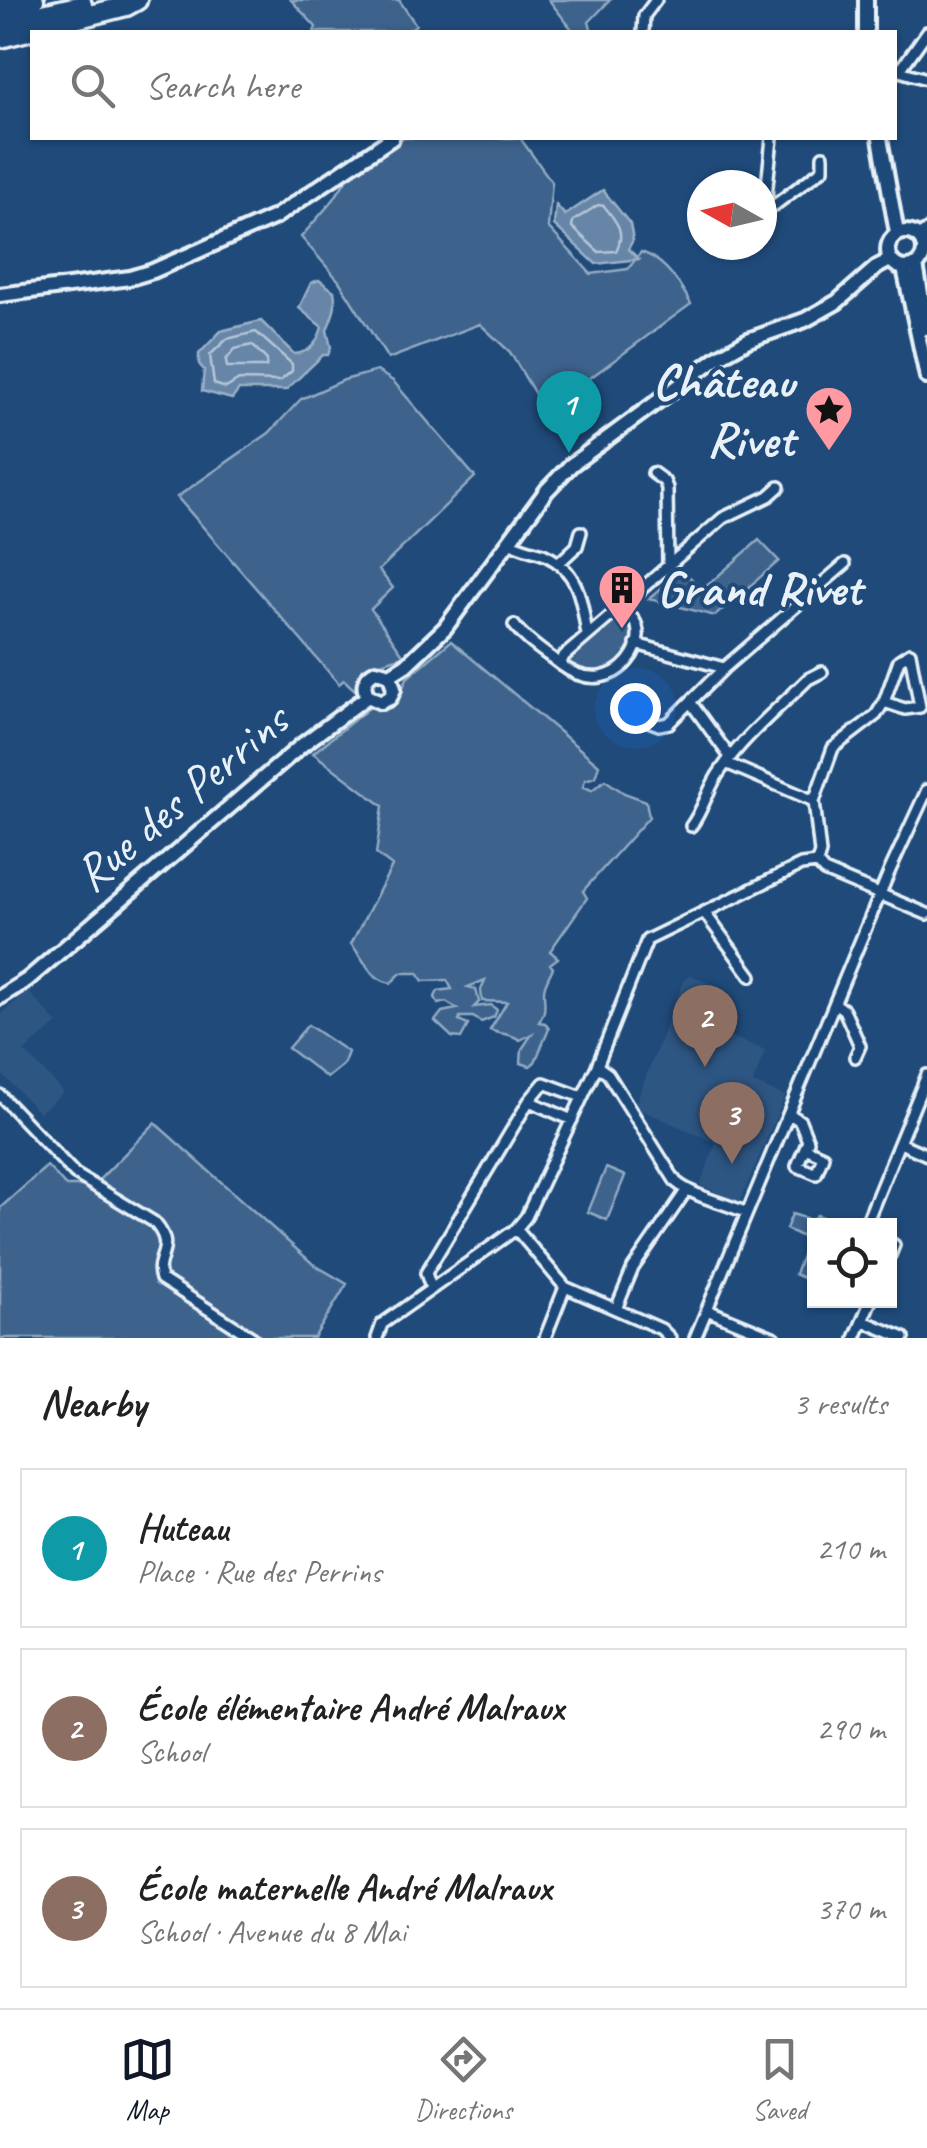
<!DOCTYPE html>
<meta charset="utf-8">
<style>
body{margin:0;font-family:Caveat,sans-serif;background:#f2f2f2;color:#222}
.controls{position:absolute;right:30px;bottom:30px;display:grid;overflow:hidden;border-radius:0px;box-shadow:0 2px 8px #0004}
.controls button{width:90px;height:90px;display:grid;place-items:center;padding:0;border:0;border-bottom:2px solid #e0e0e0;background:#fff;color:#222;font:50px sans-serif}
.compass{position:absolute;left:687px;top:170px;width:90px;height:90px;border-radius:50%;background:#fff;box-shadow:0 2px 8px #0004;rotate:278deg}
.you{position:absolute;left:635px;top:708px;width:35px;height:35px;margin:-25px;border:8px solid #fff;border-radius:50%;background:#1a73e8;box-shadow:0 0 0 15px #1a73e833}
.badge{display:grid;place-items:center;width:65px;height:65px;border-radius:50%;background:#111827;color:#fff;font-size:32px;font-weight:700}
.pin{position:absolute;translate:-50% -82px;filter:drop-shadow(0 2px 5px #0008)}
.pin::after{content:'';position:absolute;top:52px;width:35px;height:30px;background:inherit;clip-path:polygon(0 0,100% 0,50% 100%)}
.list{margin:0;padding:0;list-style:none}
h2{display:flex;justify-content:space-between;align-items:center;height:130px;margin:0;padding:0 40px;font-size:42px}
h2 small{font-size:32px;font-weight:400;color:#767676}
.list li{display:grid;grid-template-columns:65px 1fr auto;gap:30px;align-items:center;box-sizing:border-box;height:160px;margin:0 20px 20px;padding:0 20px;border:2px solid #e0e0e0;border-radius:0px}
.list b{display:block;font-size:38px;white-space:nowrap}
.list p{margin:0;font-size:32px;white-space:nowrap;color:#767676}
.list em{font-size:32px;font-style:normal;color:#767676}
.icon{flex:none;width:55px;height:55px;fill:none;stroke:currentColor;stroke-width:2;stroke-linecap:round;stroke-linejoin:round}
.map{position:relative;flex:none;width:927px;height:1338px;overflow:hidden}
.search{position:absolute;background:#fff;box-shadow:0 2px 8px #0004;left:30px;right:30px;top:30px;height:110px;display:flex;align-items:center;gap:25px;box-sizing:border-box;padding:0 35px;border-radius:0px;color:#767676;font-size:38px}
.sheet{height:670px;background:#fff}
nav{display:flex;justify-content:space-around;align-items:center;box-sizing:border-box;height:140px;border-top:2px solid #e0e0e0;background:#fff;font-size:28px;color:#767676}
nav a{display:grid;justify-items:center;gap:5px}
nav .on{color:#111827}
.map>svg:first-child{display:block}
</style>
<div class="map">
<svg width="927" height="1338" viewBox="0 0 927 1338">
<rect width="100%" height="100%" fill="#1f4a7a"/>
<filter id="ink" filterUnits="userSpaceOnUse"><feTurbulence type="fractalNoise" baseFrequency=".01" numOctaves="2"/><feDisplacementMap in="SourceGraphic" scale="20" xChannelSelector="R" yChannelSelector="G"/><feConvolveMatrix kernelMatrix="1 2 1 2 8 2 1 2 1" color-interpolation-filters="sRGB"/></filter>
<g filter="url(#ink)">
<path fill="#2e5683" d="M 691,975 L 722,989 L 708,1028 L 765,1050 L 753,1083 L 785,1096 L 740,1202 L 700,1185 L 716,1143 L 644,1111 L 639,1114 L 634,1107 L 684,980 Z
M 28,991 L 58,1024 L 24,1051 L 64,1092 L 39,1113 L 0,1072 L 0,1015 Z"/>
<path fill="#3c628c" stroke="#92aac2" stroke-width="2.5" d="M 291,0 L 399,0 L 416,25 L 405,32 L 314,32 L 316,27 Z
M 549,0 L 610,0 L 589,22 L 592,32 L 574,32 Z
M 392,138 L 520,138 L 552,182 L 548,227 L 591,274 L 628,269 L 641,252 C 664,259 680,283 691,304 L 545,411 L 510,352 L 480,324 L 388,359 L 339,281 L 301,237 L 334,199 L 358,161 Z
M 377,371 L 393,381 L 475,477 L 379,570 L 393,588 L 371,609 L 404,656 L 363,668 L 356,691 L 344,680 L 339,684 L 177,497 L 269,433 L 301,399 L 344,380 Z
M 759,540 L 779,561 L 715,616 L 649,599 L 683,570 L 702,590 Z
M 621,618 L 630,624 C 636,646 621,673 595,674 C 588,675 577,670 570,669 L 568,658 L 612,620 Z
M 451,641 L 599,765 L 595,777 L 585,780 L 583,787 L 592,790 L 605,780 L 624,793 L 646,801 L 649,817 L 583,891 L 587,898 L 550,951 L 558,958 L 550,964 L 553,968 C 550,974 544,984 544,991 C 544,1004 547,1010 539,1022 L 545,1023 L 549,1029 L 535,1062 L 530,1066 L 521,1063 L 522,1049 L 532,1034 L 520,1040 C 510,1033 501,1035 490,1030 L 507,1002 L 482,1001 L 481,990 L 485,980 L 468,987 L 476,989 L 479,1002 L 474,1007 L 491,1005 L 497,1010 L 494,1017 L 481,1022 L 473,1017 L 460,1017 L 459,1021 L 468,1025 L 461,1038 L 452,1037 L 435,1021 L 442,1012 L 457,1009 L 446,1002 L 438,1004 L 435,997 L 438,991 L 452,989 L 447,980 L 423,981 L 418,973 L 401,973 L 391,983 C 370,980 364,958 351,944 L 392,866 L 376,854 L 383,806 L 313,753 L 370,707 L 380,711 L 396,704 L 407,678 Z
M 308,1025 L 348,1052 L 343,1065 L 327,1078 L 288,1048 Z
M 155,1123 L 313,1264 L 347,1284 L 314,1338 L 0,1338 L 0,1208 L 47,1166 L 66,1186 L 89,1186 L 98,1181 Z
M 606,1168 L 625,1176 L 607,1220 L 588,1212 Z
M 792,1214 L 811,1220 L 817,1215 L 841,1225 L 814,1226 L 814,1283 L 795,1274 L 807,1243 L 805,1238 L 786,1229 Z"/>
<path fill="#6685a7" stroke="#9ab0c7" stroke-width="2.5" d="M 603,190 L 630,224 L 633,240 L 628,249 L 639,259 L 596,264 L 554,225 L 556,205 L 565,215 Z
M 319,280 L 334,291 C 337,308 333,314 327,330 L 331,348 L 328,355 L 323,355 L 286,390 L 239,390 L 232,399 L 202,391 L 204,370 L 199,364 L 199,354 L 221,331 L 261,321 L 294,354 C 311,353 318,341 322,327 L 299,308 L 311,283 Z"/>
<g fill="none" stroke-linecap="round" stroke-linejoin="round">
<path stroke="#b4c6d8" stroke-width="2.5" d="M 598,205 L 604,206 C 617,222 626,232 616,251 L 599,252 L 572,227 L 573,221 Z
M 256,332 L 292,364 L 292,371 L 280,381 L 239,380 L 226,388 L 214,384 L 210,355 L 227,339 Z
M 252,345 L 267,360 L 266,367 L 227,367 L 226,360 L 235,349 Z"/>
<g stroke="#e8f1f8" stroke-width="16">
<path id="street" d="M 643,32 L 644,16 L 656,0
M 896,70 L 927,79
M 900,70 L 927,32
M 772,138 L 766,196 L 767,204 L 772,207 L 823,169 L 823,156
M 918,236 L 927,230
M 924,246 L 927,243
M 653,473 L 664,481 L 667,488 L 668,566
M 508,541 C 520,549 533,550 545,555 C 580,571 582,603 587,635
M 559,563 L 577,546 L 581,532
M 514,625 C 527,642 546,653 561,665 C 617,707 663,630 623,611
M 636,644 L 724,668
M 561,663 L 564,656 L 613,614 L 623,611 L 631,598 L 723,518 L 769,496 L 779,487
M 691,703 L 730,757
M 651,722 L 659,725 L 669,723 L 724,668 L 845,564
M 726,763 L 814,801
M 691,826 C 704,809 708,787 721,770 C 744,736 779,708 808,679 L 822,672
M 817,863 L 820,853 L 814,801 L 833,748 L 876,715 L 884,702 L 899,660 L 910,653 L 920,707 L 905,709 L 884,702
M 704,912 L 751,976
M 836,1004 L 844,1010 L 860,1046 L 855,1057
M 597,1066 L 608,1074 L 676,1182 C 694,1197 725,1203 747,1213
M 0,1095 L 75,1174 L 154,1222 C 178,1249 153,1256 161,1279 L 253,1338
M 529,1101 L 544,1083 L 582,1097
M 790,1114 L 800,1121 L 808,1141 L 797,1166 L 816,1174 L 823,1156 L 805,1148
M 900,1143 L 927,1155
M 865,1226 L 927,1075
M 516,1229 L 565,1287 L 661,1329 L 670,1338
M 890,1243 L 894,1245 L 890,1255
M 431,1288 L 426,1273 L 529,1101 L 572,1120
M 616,1309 L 633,1268 L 686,1191
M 707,1310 L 775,1338
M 863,1321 L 904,1338
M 377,1338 L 382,1324 L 516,1229 L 526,1217 L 597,1066 L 647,940 L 801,865 L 817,863 L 824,871 L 927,914
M 545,1338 L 565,1287
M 695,1338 L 890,870 L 927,790
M 855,1338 L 871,1300"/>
</g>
<g stroke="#e8f1f8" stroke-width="20">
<path id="secondary" d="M 866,0 L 866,32
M 880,138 L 897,233
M888 250a18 18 0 1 1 36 0a18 18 0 1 1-36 0Z
M 916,265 L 927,328
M 904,268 L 927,377
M 0,295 L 130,278 L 153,271 L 275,217 L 392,138
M 390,675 L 406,665 L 445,628 L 547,490 L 571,465 L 718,357 L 748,340 L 805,320 L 837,302 L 877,267 L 890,260
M 368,696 L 381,702 L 390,698 L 394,689 L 390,675
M 368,696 C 361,686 365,676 376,671 L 390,675
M 0,997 L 27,980 L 302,745 L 368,696"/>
</g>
<g stroke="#e8f1f8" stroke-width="25">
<path id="highway" d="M 0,8 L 34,0
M 0,24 L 82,5
M 0,38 L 126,6 L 137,0"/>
</g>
<use href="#street" stroke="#1f4a7a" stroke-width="9"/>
<use href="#secondary" stroke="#1f4a7a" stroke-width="12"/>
<use href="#highway" stroke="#1f4a7a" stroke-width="18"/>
</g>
</g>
<defs>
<g id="sight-pin" transform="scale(2.5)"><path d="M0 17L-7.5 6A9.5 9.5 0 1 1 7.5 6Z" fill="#ff9aa2" stroke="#1f4a7a"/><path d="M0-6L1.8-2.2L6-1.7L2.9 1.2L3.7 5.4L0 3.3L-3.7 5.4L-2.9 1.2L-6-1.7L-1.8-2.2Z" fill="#111"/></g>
<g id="building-pin" transform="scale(2.5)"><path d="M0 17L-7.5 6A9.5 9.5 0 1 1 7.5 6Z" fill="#ff9aa2" stroke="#1f4a7a"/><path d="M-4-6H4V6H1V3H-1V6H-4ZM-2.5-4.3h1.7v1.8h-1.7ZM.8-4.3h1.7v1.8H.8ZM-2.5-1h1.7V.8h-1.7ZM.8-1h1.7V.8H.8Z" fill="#111"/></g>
</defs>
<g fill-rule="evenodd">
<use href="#sight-pin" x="829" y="410"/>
<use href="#building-pin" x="622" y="588"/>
</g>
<g text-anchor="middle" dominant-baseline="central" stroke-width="8" stroke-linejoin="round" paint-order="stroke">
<g font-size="50" font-weight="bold" fill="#e8f1f8" stroke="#1f4a7a" text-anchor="end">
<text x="794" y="381">Château<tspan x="794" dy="58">Rivet</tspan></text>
<text x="657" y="588" text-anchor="start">Grand Rivet</text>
</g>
<g font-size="50" fill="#e8f1f8" stroke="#1f4a7a">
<text transform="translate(181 797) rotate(-40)">Rue des Perrins</text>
</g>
</g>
</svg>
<div class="controls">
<button><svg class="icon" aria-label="locate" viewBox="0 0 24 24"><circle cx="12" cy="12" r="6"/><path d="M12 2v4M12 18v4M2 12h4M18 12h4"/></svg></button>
</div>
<svg class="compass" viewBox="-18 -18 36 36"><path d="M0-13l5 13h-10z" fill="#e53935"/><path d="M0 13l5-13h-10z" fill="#767676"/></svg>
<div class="you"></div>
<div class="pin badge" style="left:569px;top:453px;background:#0f9aa8">1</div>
<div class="pin badge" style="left:705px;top:1067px;background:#8d6e63">2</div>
<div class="pin badge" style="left:732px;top:1164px;background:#8d6e63">3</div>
<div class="search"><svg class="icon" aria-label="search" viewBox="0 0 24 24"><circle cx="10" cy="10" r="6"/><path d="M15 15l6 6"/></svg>Search here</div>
</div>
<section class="sheet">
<h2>Nearby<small>3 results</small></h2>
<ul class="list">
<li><span class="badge" style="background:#0f9aa8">1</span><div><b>Huteau</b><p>Place · Rue des Perrins</p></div><em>210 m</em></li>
<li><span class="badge" style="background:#8d6e63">2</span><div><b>École élémentaire André Malraux</b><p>School</p></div><em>290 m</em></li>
<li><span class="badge" style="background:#8d6e63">3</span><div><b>École maternelle André Malraux</b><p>School · Avenue du 8 Mai</p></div><em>370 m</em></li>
</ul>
</section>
<nav>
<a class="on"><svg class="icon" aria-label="map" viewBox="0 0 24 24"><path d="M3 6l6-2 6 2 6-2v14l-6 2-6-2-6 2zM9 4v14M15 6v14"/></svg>Map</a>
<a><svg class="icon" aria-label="directions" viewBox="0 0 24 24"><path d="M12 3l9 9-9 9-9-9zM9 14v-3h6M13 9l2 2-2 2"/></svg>Directions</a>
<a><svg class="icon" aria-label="saved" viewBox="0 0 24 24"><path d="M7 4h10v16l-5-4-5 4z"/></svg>Saved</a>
</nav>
